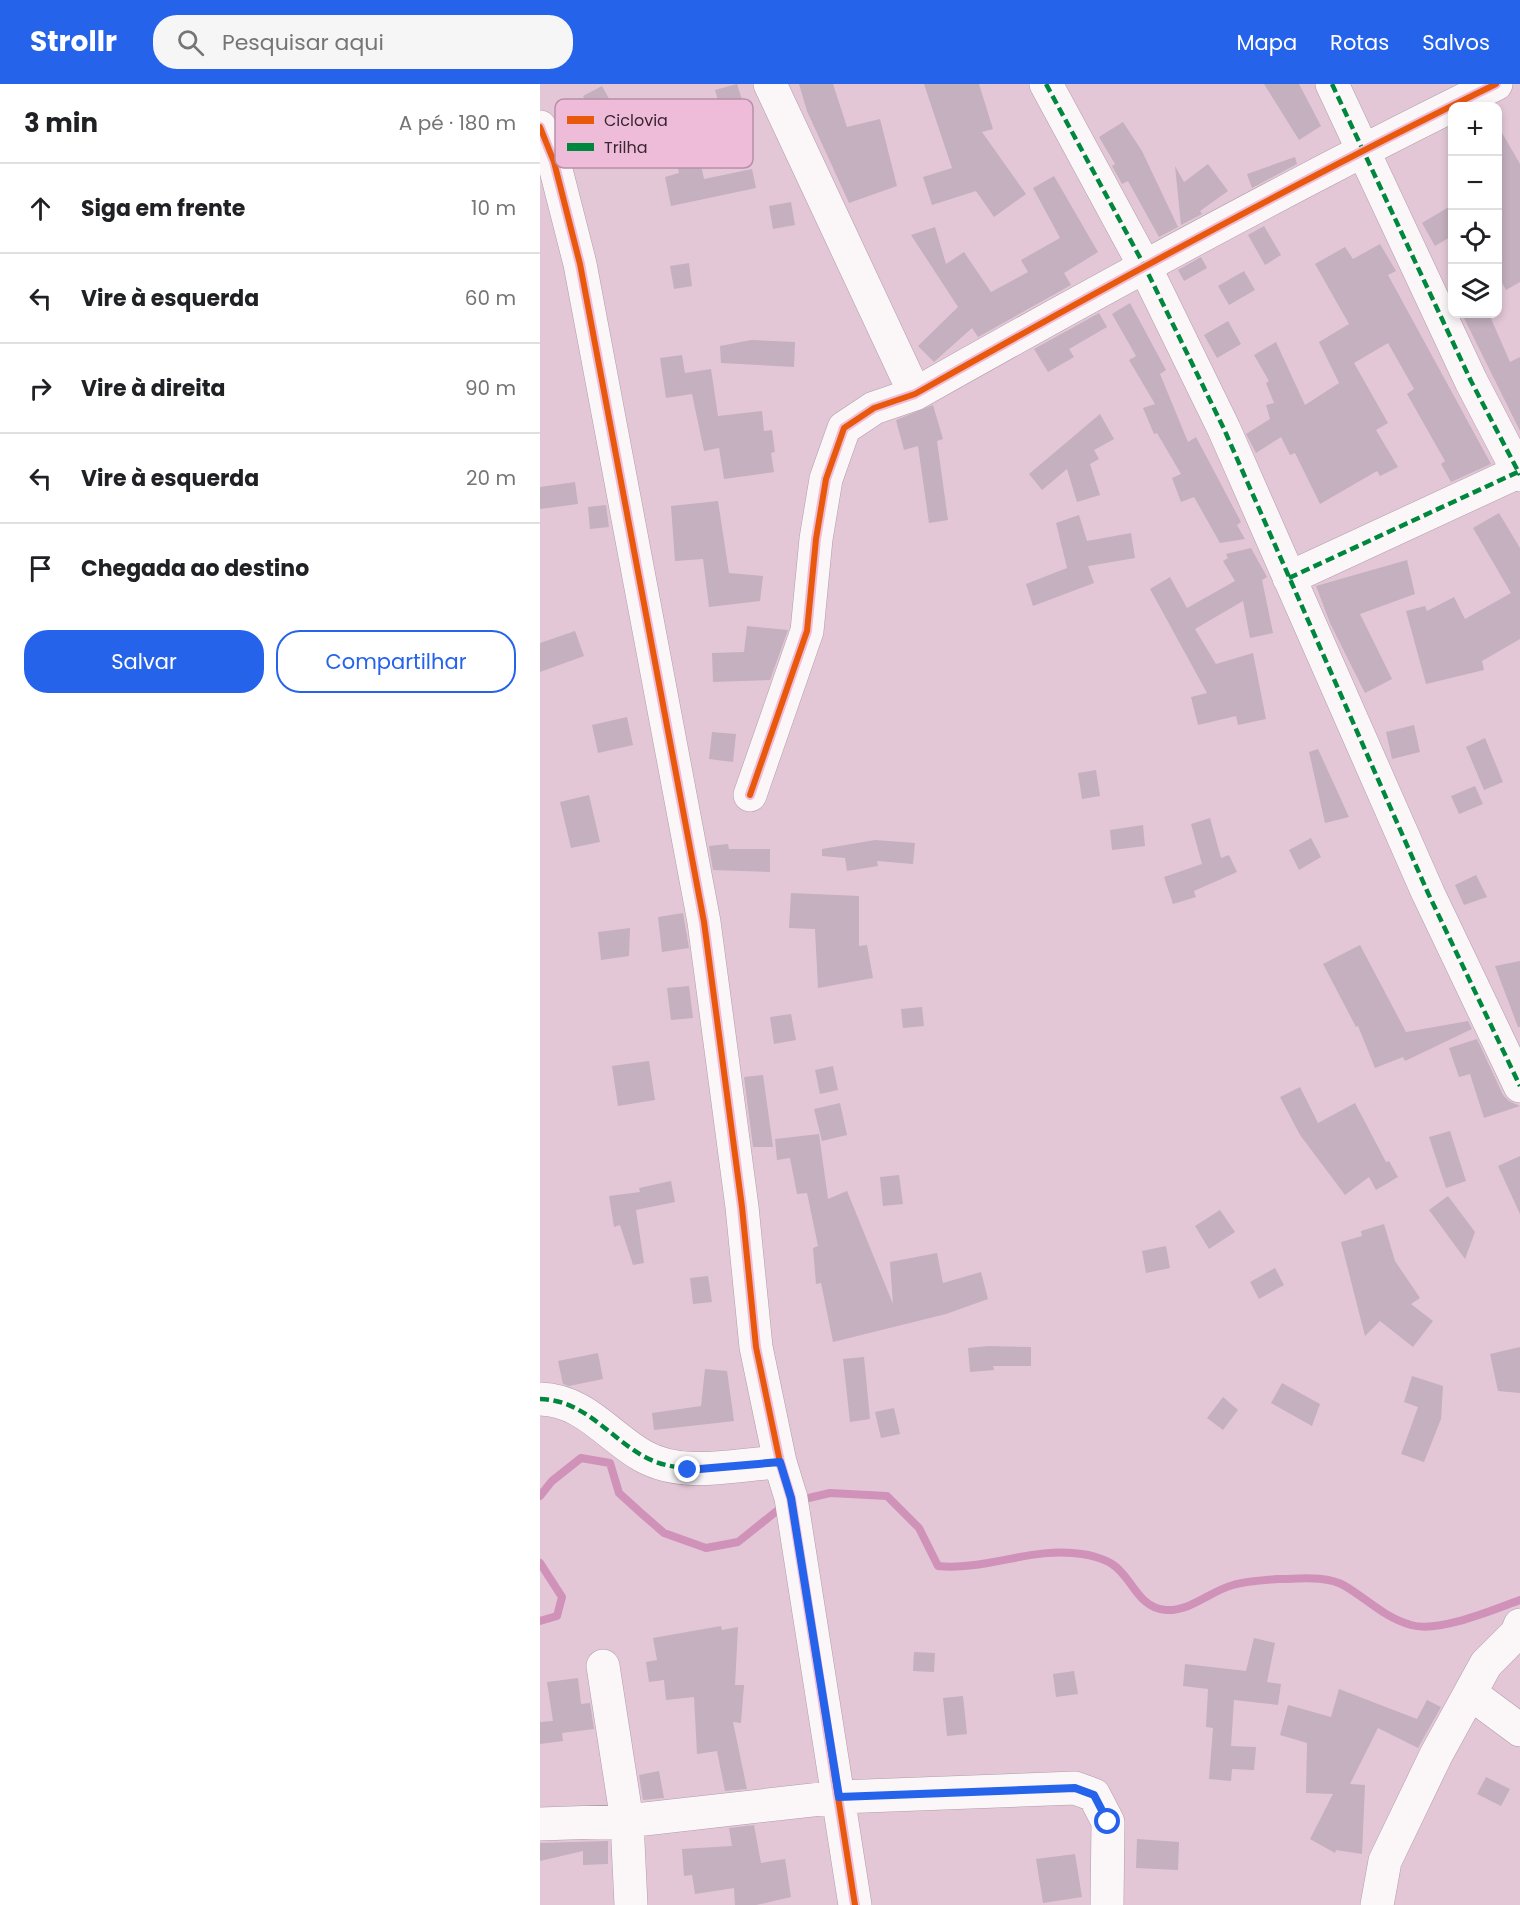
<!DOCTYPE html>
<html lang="pt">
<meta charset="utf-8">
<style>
body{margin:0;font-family:Poppins,sans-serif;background:#f6f6f6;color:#202124}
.controls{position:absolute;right:18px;top:18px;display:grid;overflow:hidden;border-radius:12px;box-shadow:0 3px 9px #0003}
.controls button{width:54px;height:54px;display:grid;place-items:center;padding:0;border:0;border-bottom:2px solid #e0e0e0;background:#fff;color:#202124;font:30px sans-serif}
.stop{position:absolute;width:18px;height:18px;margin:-14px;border:4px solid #2563eb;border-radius:50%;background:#fff}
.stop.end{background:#2563eb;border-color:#fff;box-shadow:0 2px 6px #0008}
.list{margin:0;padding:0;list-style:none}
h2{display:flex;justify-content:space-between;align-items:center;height:78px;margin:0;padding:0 24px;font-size:26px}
h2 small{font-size:20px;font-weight:400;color:#757577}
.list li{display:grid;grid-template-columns:39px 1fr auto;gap:18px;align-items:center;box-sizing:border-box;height:90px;padding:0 24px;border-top:2px solid #e0e0e0}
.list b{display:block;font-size:22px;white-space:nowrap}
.list em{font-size:20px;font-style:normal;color:#757577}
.actions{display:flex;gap:12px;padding:18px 24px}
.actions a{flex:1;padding:14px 0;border:2px solid #2563eb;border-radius:24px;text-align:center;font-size:21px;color:#2563eb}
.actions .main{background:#2563eb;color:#fff}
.icon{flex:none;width:33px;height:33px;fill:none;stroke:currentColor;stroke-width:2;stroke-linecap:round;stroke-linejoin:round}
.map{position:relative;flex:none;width:980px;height:1821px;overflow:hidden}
header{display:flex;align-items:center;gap:36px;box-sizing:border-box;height:84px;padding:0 30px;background:#2563eb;color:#fff}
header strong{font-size:28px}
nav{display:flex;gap:33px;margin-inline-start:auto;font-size:21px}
.search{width:420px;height:54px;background:#f6f6f6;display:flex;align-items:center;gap:15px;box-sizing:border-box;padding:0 21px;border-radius:24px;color:#757577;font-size:22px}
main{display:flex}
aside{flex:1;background:#fff}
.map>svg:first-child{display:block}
</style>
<header>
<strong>Strollr</strong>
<div class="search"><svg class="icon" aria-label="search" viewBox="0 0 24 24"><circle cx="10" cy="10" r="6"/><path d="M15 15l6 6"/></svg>Pesquisar aqui</div>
<nav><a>Mapa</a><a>Rotas</a><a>Salvos</a></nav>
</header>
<main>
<aside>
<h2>3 min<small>A pé · 180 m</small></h2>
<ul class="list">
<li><svg class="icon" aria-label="ahead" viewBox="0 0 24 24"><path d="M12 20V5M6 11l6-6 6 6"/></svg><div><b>Siga em frente</b></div><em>10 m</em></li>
<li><svg class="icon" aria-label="left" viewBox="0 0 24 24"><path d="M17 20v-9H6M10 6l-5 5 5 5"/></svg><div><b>Vire à esquerda</b></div><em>60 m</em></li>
<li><svg class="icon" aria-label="right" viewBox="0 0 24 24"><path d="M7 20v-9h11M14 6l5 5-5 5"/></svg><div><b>Vire à direita</b></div><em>90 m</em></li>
<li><svg class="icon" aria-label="left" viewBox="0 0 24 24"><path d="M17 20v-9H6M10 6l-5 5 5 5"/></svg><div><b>Vire à esquerda</b></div><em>20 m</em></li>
<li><svg class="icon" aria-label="arrive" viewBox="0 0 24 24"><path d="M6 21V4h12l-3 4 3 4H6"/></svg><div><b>Chegada ao destino</b></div></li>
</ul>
<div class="actions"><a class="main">Salvar</a><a>Compartilhar</a></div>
</aside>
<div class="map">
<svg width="980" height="1821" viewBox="0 0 980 1821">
<rect width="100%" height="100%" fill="#e3c7d7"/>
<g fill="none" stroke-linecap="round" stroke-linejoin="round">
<path stroke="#d092b8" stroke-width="8" d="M 0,1412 L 12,1397 L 41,1374 L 70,1379 L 79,1409 L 101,1429 L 124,1449 L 166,1464 L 198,1458 L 243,1422
M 260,1416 L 290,1409 L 347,1412 L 379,1444 L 398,1482 C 446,1487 493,1462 542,1470 C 550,1471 565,1475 572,1480 C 592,1492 597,1524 626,1526 C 652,1527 670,1507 693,1501 C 706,1497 724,1496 738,1495 C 759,1495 786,1491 805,1502 C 827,1515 845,1534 871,1541 C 899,1549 953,1526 980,1516
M 0,1479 L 22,1513 L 17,1532 L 0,1537"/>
</g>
<path fill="#c4b0bf" d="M 197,0 L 205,25 L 182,31 L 175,6 Z
M 259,0 L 293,0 L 307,43 L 340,35 L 357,102 L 309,119 L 267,27 Z
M 384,0 L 439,0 L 453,45 L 442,48 L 486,110 L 454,133 L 436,107 L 392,121 L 383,93 L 412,84 Z
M 724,0 L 759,0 L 781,42 L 759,56 Z
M 62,2 L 73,22 L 53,32 L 43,12 Z
M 583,38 L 602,67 L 638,143 L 619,153 L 588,97 L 582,100 L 572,82 L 575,80 L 559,53 Z
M 957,40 L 980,80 L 980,198 L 966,206 L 957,190 Z
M 157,63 L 164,95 L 212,85 L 216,104 L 131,122 L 125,93 L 139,89 L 135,68 Z
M 755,73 L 757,80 L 712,104 L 707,90 Z
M 668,80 L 688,107 L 660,127 L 662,130 L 641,141 L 635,82 L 644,98 Z
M 514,92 L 558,168 L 524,189 L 531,201 L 438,253 L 432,244 L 394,278 L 378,262 L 418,223 L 371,151 L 395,143 L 406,180 L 424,168 L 451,208 L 488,188 L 481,176 L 520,154 L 493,104 Z
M 251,118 L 255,141 L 233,145 L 229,122 Z
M 912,121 L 912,152 L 895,162 L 882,139 Z
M 724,142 L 741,171 L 725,181 L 708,151 Z
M 840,160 L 856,187 L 848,191 L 951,380 L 911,398 L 901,380 L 905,377 L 867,310 L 874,305 L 848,259 L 814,279 L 848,339 L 836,346 L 858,383 L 840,392 L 837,387 L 780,420 L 755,369 L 750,371 L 741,353 L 716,369 L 713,363 L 706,350 L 730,335 L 726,321 L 734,319 L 726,299 L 729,297 L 714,271 L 736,258 L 765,321 L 799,299 L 779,258 L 809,240 L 775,180 L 805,163 L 813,175 Z
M 661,173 L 667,184 L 644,197 L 638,186 Z
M 149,179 L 152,202 L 134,205 L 130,182 Z
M 704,187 L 715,206 L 689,221 L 678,202 Z
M 590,219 L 626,286 L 620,290 L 648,358 L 656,353 L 701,438 L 697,441 L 705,455 L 680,459 L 654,413 L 641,418 L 632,394 L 641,390 L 617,349 L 614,350 L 603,324 L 615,320 L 589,276 L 596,272 L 572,230 Z
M 559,229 L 567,243 L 529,265 L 534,273 L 508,288 L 494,265 Z
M 922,230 L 949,230 L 970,278 L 980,273 L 980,347 Z
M 688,237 L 701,260 L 677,274 L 664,251 Z
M 211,256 L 255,258 L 254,283 L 181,279 L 180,262 Z
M 142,271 L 145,289 L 171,285 L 178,332 L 222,327 L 224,347 L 232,346 L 235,368 L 231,369 L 234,388 L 184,395 L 179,364 L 164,367 L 152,310 L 126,314 L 120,274 Z
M 393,321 L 403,355 L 397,357 L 408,436 L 389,439 L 378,362 L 364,366 L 356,336 Z
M 560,330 L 574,355 L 554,366 L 559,375 L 550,380 L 560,411 L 537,418 L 527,385 L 502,406 L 489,390 Z
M 35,398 L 38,420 L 0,425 L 0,403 Z
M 178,417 L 189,489 L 223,492 L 220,517 L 169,523 L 163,475 L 135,477 L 131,422 Z
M 66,421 L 69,443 L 50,445 L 48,423 Z
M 959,429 L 980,464 L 980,555 L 942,577 L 944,586 L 886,600 L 866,527 L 885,522 L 887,527 L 914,513 L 925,535 L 971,509 L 933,444 Z
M 539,431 L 547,457 L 591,449 L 595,474 L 548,482 L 554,499 L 493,522 L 486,500 L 527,484 L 516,439 Z
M 711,464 L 727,493 L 722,496 L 733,549 L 710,554 L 703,517 L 655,545 L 676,580 L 713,569 L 726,635 L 698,641 L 696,632 L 658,641 L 651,613 L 667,609 L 610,505 L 630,493 L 647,524 L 695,497 L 683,477 L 688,474 L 686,470 Z
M 867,476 L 875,510 L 820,530 L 852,595 L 825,609 L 790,539 L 776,502 Z
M 207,542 L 248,546 L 230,596 L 173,598 L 172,569 L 204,568 Z
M 35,547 L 44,572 L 0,588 L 0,559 Z
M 87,633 L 93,661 L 58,669 L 52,641 Z
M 874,641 L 880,668 L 852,675 L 846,648 Z
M 172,648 L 196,650 L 193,678 L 169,675 Z
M 945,654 L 963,698 L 944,706 L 926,663 Z
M 778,665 L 809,733 L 785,739 L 769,668 Z
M 556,686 L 560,712 L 542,715 L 538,689 Z
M 935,702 L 943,720 L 919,730 L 911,712 Z
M 49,711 L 60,758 L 31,764 L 20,718 Z
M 670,734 L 681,774 L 689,771 L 697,788 L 654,807 L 656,813 L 633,820 L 624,793 L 662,780 L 651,740 Z
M 603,741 L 605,762 L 572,766 L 570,746 Z
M 771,754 L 781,773 L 759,786 L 749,766 Z
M 335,756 L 375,759 L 373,780 L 337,777 L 338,782 L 307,787 L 305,774 L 282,772 L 282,765 Z
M 188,760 L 189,765 L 230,765 L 230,788 L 173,786 L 169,762 Z
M 936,791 L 947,813 L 924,821 L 915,801 Z
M 251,809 L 319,812 L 319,862 L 327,861 L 333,894 L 278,904 L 275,845 L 249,844 Z
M 143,829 L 149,864 L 122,868 L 118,833 Z
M 90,844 L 89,872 L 61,876 L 58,848 Z
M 820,861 L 866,948 L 928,937 L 932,945 L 865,977 L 863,973 L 835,984 L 818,942 L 816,943 L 783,880 Z
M 980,877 L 980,943 L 978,943 L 955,882 Z
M 149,902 L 153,934 L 131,936 L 127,904 Z
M 382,923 L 384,942 L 363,944 L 361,925 Z
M 251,930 L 256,956 L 234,960 L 230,933 Z
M 937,955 L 963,1011 L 969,1017 L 980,1022 L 944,1034 L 930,990 L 919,993 L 909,964 Z
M 109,977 L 115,1016 L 78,1022 L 72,982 Z
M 293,982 L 298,1006 L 280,1010 L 275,986 Z
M 223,991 L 233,1063 L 213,1063 L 204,993 Z
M 760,1003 L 778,1039 L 815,1019 L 846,1078 L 849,1077 L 858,1093 L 836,1106 L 829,1093 L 805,1111 L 760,1051 L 740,1013 Z
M 300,1019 L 307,1051 L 282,1057 L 274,1025 Z
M 910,1047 L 926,1097 L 906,1104 L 889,1053 Z
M 279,1050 L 288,1115 L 307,1107 L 353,1220 L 350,1178 L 397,1169 L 403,1199 L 441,1188 L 448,1215 L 406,1230 L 293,1258 L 281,1199 L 276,1200 L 273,1164 L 278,1162 L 267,1109 L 257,1110 L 250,1074 L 237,1076 L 235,1055 Z
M 980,1072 L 980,1130 L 958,1082 Z
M 359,1091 L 363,1120 L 343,1122 L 340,1093 Z
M 131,1097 L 135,1118 L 96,1126 L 104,1179 L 93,1181 L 80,1141 L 74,1143 L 69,1112 L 100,1108 L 99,1104 Z
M 908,1112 L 935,1148 L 925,1175 L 889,1126 Z
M 680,1126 L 695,1148 L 669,1165 L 655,1142 Z
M 844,1140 L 855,1177 L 880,1214 L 871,1220 L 893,1237 L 873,1263 L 840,1237 L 825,1252 L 801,1158 L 822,1152 L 821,1147 Z
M 626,1162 L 630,1184 L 606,1189 L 602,1167 Z
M 735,1184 L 744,1201 L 719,1215 L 710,1198 Z
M 168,1192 L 172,1218 L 153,1220 L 150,1194 Z
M 448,1262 L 491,1263 L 491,1282 L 453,1282 L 454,1286 L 430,1288 L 428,1264 Z
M 980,1263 L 980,1309 L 958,1307 L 950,1270 Z
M 58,1269 L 63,1295 L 29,1302 L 23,1300 L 18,1277 Z
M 324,1273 L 330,1335 L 310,1338 L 303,1275 Z
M 165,1285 L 187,1287 L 194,1337 L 114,1346 L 112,1329 L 161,1322 Z
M 872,1292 L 903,1302 L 901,1335 L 884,1378 L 861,1370 L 878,1323 L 864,1318 Z
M 742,1299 L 780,1320 L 772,1342 L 731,1319 Z
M 683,1313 L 698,1326 L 683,1346 L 667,1334 Z
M 354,1324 L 360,1350 L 341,1354 L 335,1328 Z
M 181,1542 L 182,1546 L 198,1543 L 195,1601 L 204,1601 L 201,1639 L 193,1638 L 207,1705 L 185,1707 L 177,1667 L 157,1670 L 154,1613 L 126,1616 L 124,1596 L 109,1598 L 106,1578 L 117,1576 L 113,1554 Z
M 714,1554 L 735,1559 L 727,1598 L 741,1600 L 738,1621 L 694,1616 L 691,1662 L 716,1663 L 714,1686 L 692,1685 L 691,1697 L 669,1695 L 673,1644 L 666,1643 L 668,1605 L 643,1602 L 645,1580 L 706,1587 Z
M 374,1568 L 395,1569 L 394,1588 L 373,1587 Z
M 534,1587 L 538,1610 L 516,1613 L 513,1590 Z
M 38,1594 L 41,1620 L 50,1619 L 54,1645 L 22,1649 L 23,1657 L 0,1660 L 0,1638 L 13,1637 L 7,1598 Z
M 799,1605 L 877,1635 L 887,1616 L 901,1623 L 878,1664 L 838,1644 L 810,1700 L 825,1701 L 822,1770 L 796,1766 L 795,1769 L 770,1755 L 793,1710 L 766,1709 L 767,1659 L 740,1651 L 748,1621 L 791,1633 Z
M 423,1612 L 427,1650 L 407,1652 L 403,1614 Z
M 119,1687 L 124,1714 L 103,1716 L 99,1691 Z
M 946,1693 L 970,1705 L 961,1722 L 937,1710 Z
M 214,1741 L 221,1779 L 245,1775 L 251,1813 L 216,1821 L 195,1821 L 194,1804 L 155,1810 L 152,1791 L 144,1792 L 142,1765 L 192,1762 L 189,1744 Z
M 597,1755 L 639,1758 L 638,1786 L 596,1784 Z
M 68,1757 L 68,1780 L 43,1781 L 43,1767 L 0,1777 L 0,1759 Z
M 535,1770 L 542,1813 L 503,1819 L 496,1775 Z"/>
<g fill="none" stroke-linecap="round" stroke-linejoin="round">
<g stroke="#b19ca8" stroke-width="34">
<path id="minor" d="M 230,0 L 375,310
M 506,0 L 604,181 L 684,345 L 888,809 L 980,1002
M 792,0 L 931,297 L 980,391
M 0,43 L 14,78 L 40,180 L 164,838 L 202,1123 L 216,1263 L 240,1378 L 251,1414 L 315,1821
M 749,494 L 980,387
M 210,711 L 267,547 L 276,455 L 286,395 L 304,344 L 334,324 L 375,310 C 566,202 758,97 956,0
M 0,1315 C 44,1316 68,1352 103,1372 C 144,1395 196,1380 240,1378
M 63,1582 L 87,1737 L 91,1821
M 930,1609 L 980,1646
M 0,1740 L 87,1737 L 299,1713 L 535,1704 L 554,1711 L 568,1738 L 567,1821
M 837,1821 L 845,1777 L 896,1671 L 946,1580 L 977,1549 L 980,1541"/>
</g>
<use href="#minor" stroke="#fbf7f9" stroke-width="33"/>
<path stroke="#00873e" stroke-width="4.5" stroke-dasharray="9 4.5" stroke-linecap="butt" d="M 506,0 L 604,181 L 684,345 L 888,809 L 980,1002
M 792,0 L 931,297 L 980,391
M 749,494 L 980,387
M 0,1315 C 44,1316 68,1352 103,1372 C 144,1395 196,1380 240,1378"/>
<g stroke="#eebcd9" stroke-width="10">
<path id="cycleway" d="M 0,43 L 14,78 L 40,180 L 164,838 L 202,1123 L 216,1263 L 240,1378 L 251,1414 L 315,1821
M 210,711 L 267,547 L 276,455 L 286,395 L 304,344 L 334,324 L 375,310 C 566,202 758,97 956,0"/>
</g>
<use href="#cycleway" stroke="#e8590c" stroke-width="6"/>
</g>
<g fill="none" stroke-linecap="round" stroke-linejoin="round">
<path stroke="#2563eb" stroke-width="8" d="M 148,1386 L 240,1378 L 251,1414 L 299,1713 L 535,1704 L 554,1711 L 568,1738"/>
</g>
<rect x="15" y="15" width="198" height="69" rx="9" fill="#eebcd9" stroke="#b88fa7" stroke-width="1.5"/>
<rect x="27" y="32" width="27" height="8" fill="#e8590c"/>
<rect x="27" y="59" width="27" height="8" fill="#00873e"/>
<g font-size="16" fill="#392631">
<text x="64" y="42">Ciclovia</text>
<text x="64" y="69">Trilha</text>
</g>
</svg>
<div class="controls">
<button>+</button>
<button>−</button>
<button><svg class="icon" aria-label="locate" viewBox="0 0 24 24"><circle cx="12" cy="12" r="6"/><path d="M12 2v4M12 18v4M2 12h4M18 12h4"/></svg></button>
<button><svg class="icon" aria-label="layers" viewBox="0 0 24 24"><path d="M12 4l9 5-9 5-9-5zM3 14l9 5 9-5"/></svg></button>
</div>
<div class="stop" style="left:568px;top:1738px"></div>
<div class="stop end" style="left:148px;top:1386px"></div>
</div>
</main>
